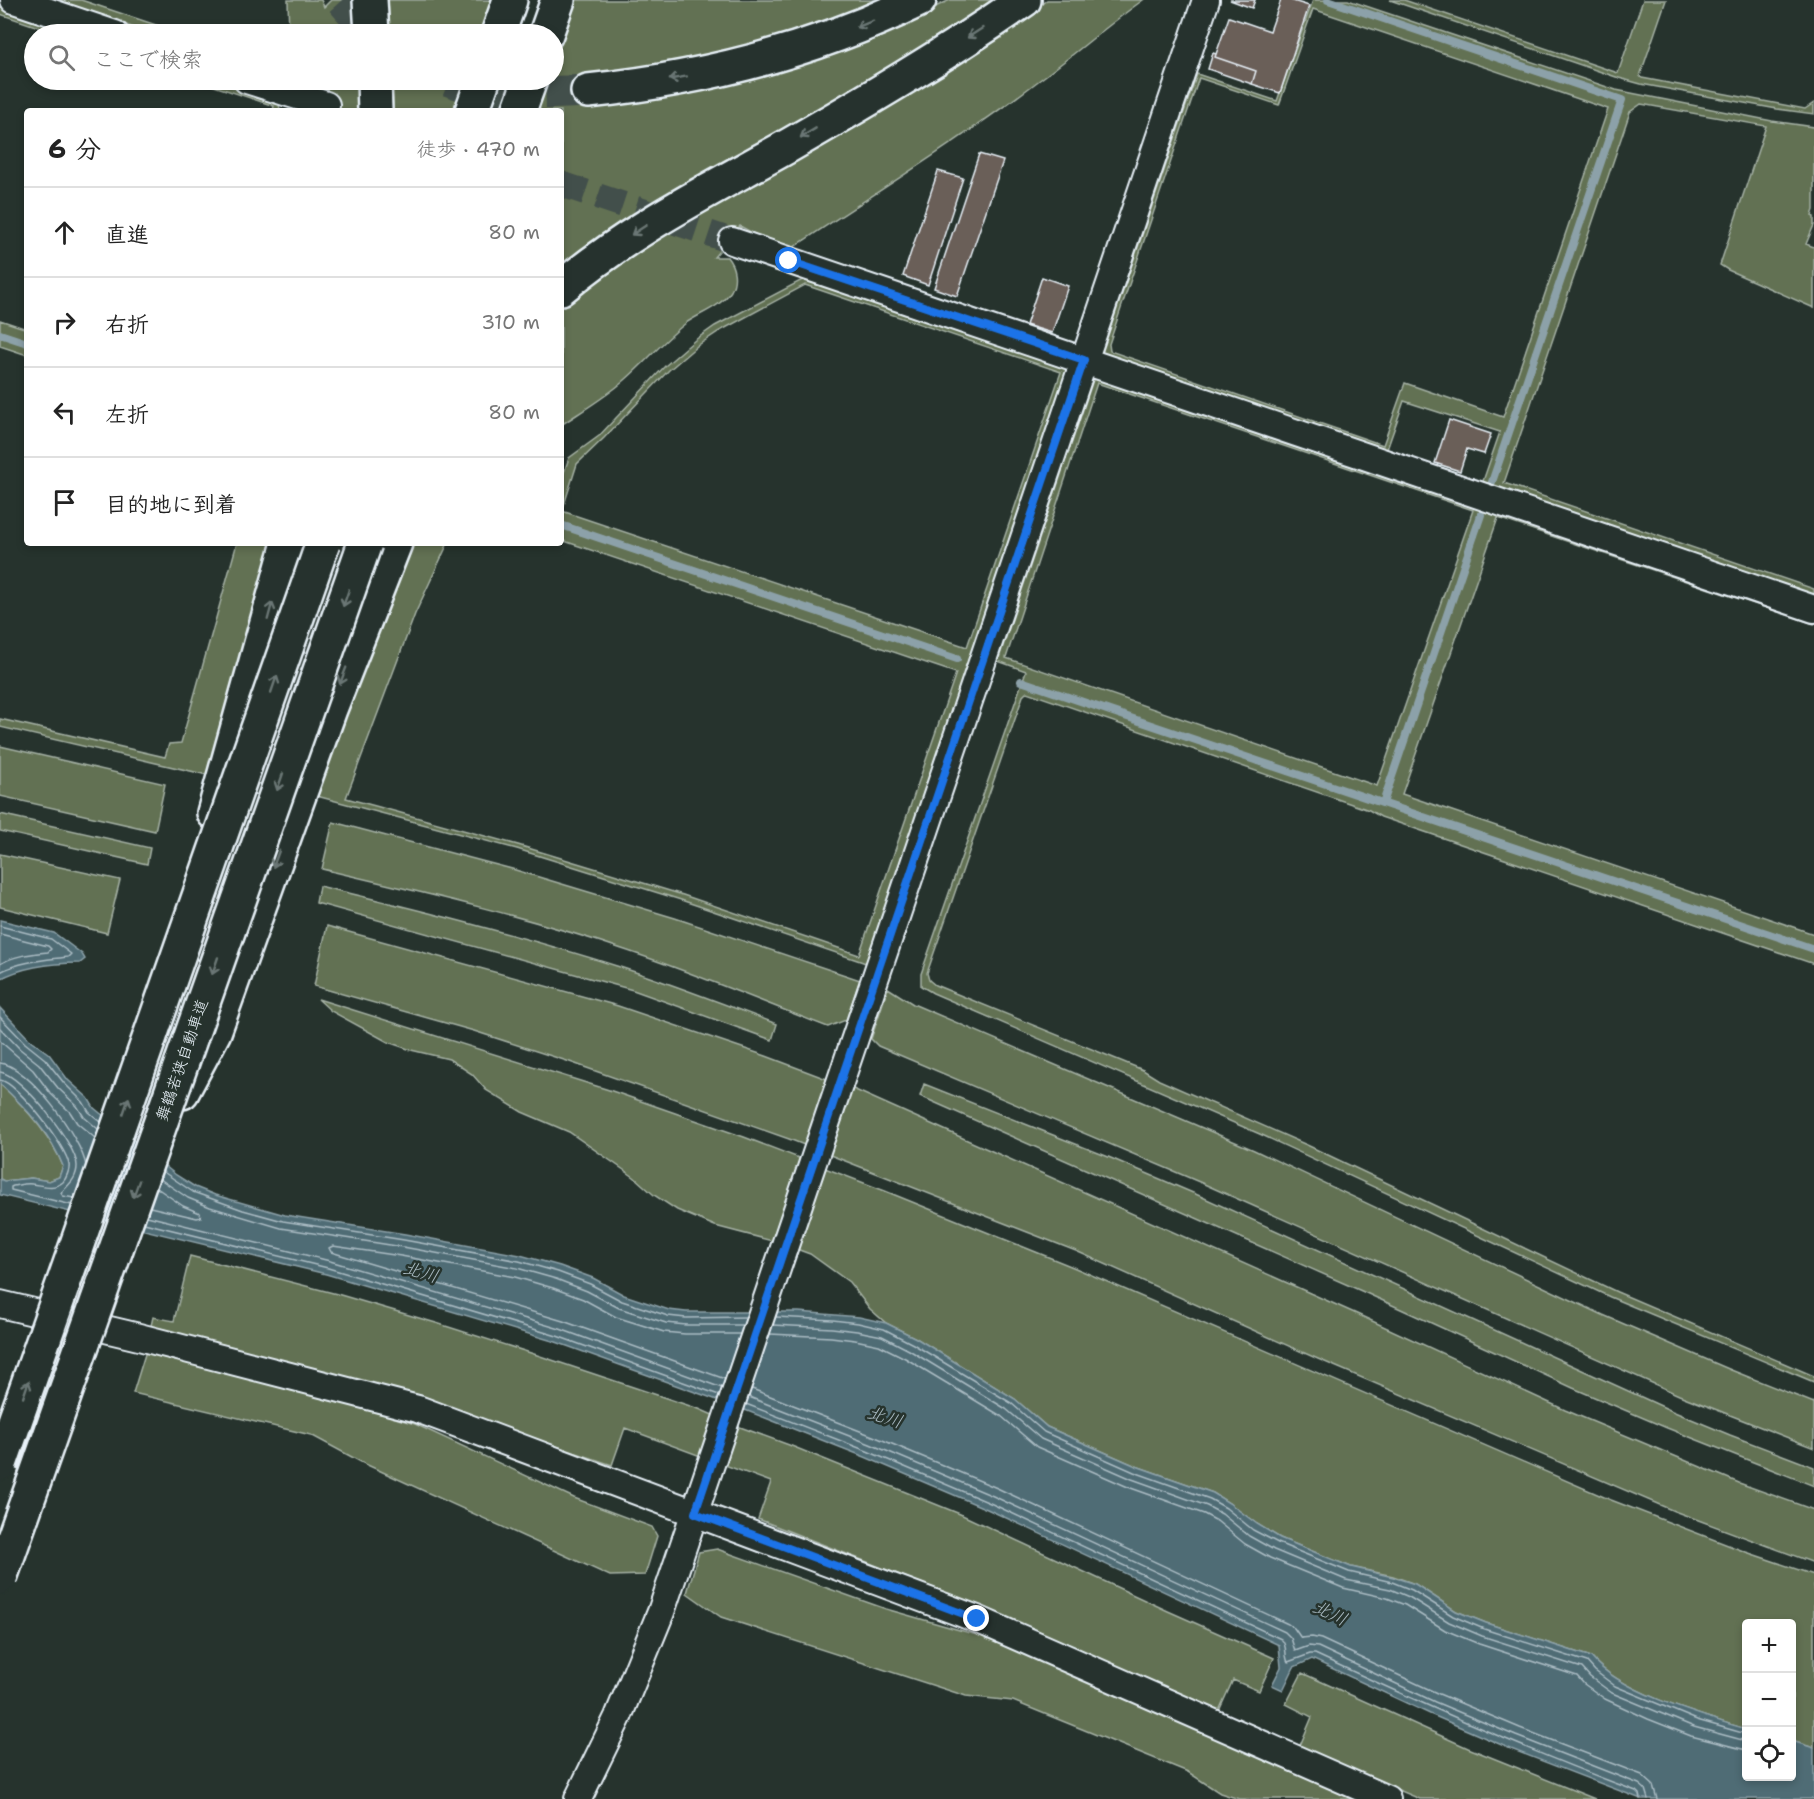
<!DOCTYPE html>
<html lang="ja">
<meta charset="utf-8">
<style>
body{margin:0;font-family:"Shantell Sans","Klee One",sans-serif;background:#f2f2f2;color:#222}
.controls{position:absolute;right:18px;bottom:18px;display:grid;overflow:hidden;border-radius:6px;box-shadow:0 3px 9px #0003}
.controls button{width:54px;height:54px;display:grid;place-items:center;padding:0;border:0;border-bottom:2px solid #e0e0e0;background:#fff;color:#222;font:30px sans-serif}
.stop{position:absolute;width:18px;height:18px;margin:-14px;border:4px solid #1a73e8;border-radius:50%;background:#fff}
.stop.end{background:#1a73e8;border-color:#fff;box-shadow:0 2px 6px #0008}
.list{margin:0;padding:0;list-style:none}
h2{display:flex;justify-content:space-between;align-items:center;height:78px;margin:0;padding:0 24px;font-size:26px}
h2 small{font-size:20px;font-weight:400;color:#767676}
.list li{display:grid;grid-template-columns:39px 1fr auto;gap:18px;align-items:center;box-sizing:border-box;height:90px;padding:0 24px;border-top:2px solid #e0e0e0}
.list b{display:block;font-size:22px;white-space:nowrap}
.list em{font-size:20px;font-style:normal;color:#767676}
.icon{flex:none;width:33px;height:33px;fill:none;stroke:currentColor;stroke-width:2;stroke-linecap:round;stroke-linejoin:round}
.map{position:relative;flex:none;width:1814px;height:1799px;overflow:hidden}
.search{position:absolute;background:#fff;box-shadow:0 3px 9px #0003;left:24px;top:24px;width:540px;height:66px;display:flex;align-items:center;gap:15px;box-sizing:border-box;padding:0 21px;border-radius:33px;color:#767676;font-size:22px}
.panel{position:absolute;background:#fff;box-shadow:0 3px 9px #0003;left:24px;top:108px;width:540px;height:438px;border-radius:6px}
.map>svg:first-child{display:block}
</style>
<div class="map">
<svg width="1814" height="1799" viewBox="0 0 1814 1799">
<rect width="100%" height="100%" fill="#26332d"/>
<filter id="ink" filterUnits="userSpaceOnUse"><feTurbulence type="fractalNoise" baseFrequency=".0167" numOctaves="2"/><feDisplacementMap in="SourceGraphic" scale="12" xChannelSelector="R" yChannelSelector="G"/><feConvolveMatrix kernelMatrix="1 2 1 2 8 2 1 2 1" color-interpolation-filters="sRGB"/></filter>
<g filter="url(#ink)">
<path fill="#627152" stroke="#a5b1a5" stroke-width="1.5" fill-rule="evenodd" d="M 51,0 L 81,0 L 183,34 L 153,34 Z
M 288,0 L 321,0 L 324,7 L 331,0 L 356,0 L 358,34 L 289,34 Z
M 383,0 L 492,0 L 481,34 L 386,34 Z
M 576,0 L 886,0 L 763,44 L 629,72 L 580,77 L 582,105 L 891,28 L 950,0 L 998,0 L 856,90 L 650,204 L 617,225 L 561,268 L 561,111 L 537,111 L 548,80 L 554,80 L 554,64 Z
M 1047,0 L 1143,0 C 1108,25 1076,53 1041,79 C 961,140 875,193 791,249 L 771,243 L 740,226 L 714,257 L 727,257 C 735,267 737,280 731,291 C 721,307 700,313 686,323 C 664,340 646,362 625,380 C 606,397 582,411 561,425 L 561,305 L 599,271 L 1025,17 Z
M 1313,0 L 1348,0 L 1616,90 L 1772,121 L 1814,127 L 1814,210 L 1812,216 L 1814,217 L 1814,225 L 1806,244 L 1814,247 L 1814,308 L 1728,270 L 1720,265 L 1766,126 L 1641,104 L 1630,112 L 1504,483 L 1814,589 L 1814,598 L 1482,484 L 1500,432 L 1404,401 L 1386,452 L 1111,359 L 1102,353 L 1197,74 L 1277,101 ZM 1313,9 L 1608,109 L 1503,417 L 1405,383 L 1383,445 L 1110,351 L 1109,344 L 1199,78 L 1279,105 Z
M 1390,0 L 1404,0 L 1618,73 L 1643,0 L 1666,0 L 1640,76 L 1642,78 L 1805,109 L 1814,103 L 1814,114 L 1777,109 L 1641,84 L 1619,78 Z
M 0,7 L 80,34 L 59,34 L 0,14 Z
M 196,80 L 212,80 L 279,102 L 280,111 L 273,111 L 274,106 Z
M 299,80 L 361,80 L 362,111 L 325,111 L 309,87 Z
M 389,80 L 465,80 L 454,111 L 390,111 Z
M 806,278 L 1069,369 L 866,963 L 681,900 L 517,849 L 309,794 L 407,543 L 448,543 L 415,614 L 346,798 L 518,845 L 683,895 L 859,955 L 956,673 L 561,540 L 561,481 L 569,458 L 599,436 L 665,366 L 695,340 L 715,326 ZM 805,285 L 1061,372 L 967,647 L 562,511 L 577,464 L 604,438 L 669,370 L 697,346 L 718,332 Z
M 0,320 L 27,329 L 27,355 L 0,346 Z
M 1094,377 L 1814,619 L 1814,624 L 1498,518 L 1402,794 L 1814,934 L 1814,964 L 1381,817 L 1369,810 L 1027,692 L 1023,696 L 927,973 L 929,980 L 935,985 L 1143,1070 L 1159,1080 L 1309,1146 L 1617,1292 L 1814,1376 L 1814,1382 L 1610,1297 L 1262,1135 L 933,993 L 921,986 L 921,974 L 1026,671 L 998,661 ZM 1097,383 L 1473,510 L 1377,786 L 1006,658 Z
M 237,543 L 277,543 L 208,775 L 0,727 L 0,719 L 165,757 L 169,744 L 181,743 Z
M 0,746 L 165,784 L 155,831 L 0,796 Z
M 0,814 L 150,848 L 147,864 L 0,831 Z
M 333,822 L 512,869 L 675,918 L 860,980 L 846,1020 L 828,1027 C 762,1002 697,974 631,952 C 530,917 425,893 322,869 Z
M 0,854 L 120,880 L 107,933 L 0,907 Z
M 319,886 C 421,910 523,936 623,968 C 675,985 726,1005 777,1024 L 772,1040 L 633,990 L 316,903 Z
M 327,926 L 618,1006 L 766,1056 L 853,1089 L 1359,1315 L 1565,1410 L 1739,1483 L 1814,1510 L 1814,1563 L 1674,1511 L 1318,1359 L 1076,1251 L 789,1139 L 567,1061 L 474,1031 L 314,986 Z
M 888,988 L 913,1004 L 1254,1150 L 1603,1315 L 1731,1370 L 1814,1403 L 1814,1448 L 1679,1395 L 1204,1184 L 878,1046 L 871,1039 Z
M 318,999 L 609,1090 L 744,1137 L 885,1191 L 1073,1267 L 1611,1500 L 1746,1552 L 1814,1575 L 1814,1748 L 1792,1741 L 1792,1624 L 1746,1624 L 1746,1729 C 1703,1716 1619,1692 1591,1657 L 1486,1623 L 1456,1611 L 1415,1584 L 1393,1576 L 1351,1567 L 1280,1538 L 1257,1524 L 1229,1503 L 1213,1493 L 1136,1466 L 1047,1427 L 1015,1399 L 916,1338 L 886,1323 L 870,1309 L 849,1282 L 810,1254 L 780,1243 L 715,1226 L 677,1210 L 654,1195 L 634,1177 L 569,1132 L 522,1112 L 486,1090 L 472,1074 L 449,1059 L 411,1050 L 388,1042 L 331,1011 Z
M 0,1084 C 25,1107 50,1134 63,1166 L 59,1177 L 49,1181 L 31,1178 L 4,1181 L 0,1179 Z
M 924,1084 L 1106,1156 L 1200,1196 L 1672,1411 L 1730,1435 L 1814,1467 L 1814,1486 L 1667,1428 L 1573,1388 L 1366,1293 L 920,1096 Z
M 190,1256 L 337,1294 L 436,1323 L 537,1355 L 699,1409 L 740,1427 L 789,1445 L 960,1514 L 1168,1611 L 1274,1658 L 1259,1691 L 1233,1680 L 1218,1713 L 994,1612 L 758,1519 L 771,1482 L 625,1428 L 612,1465 L 421,1400 L 150,1330 L 153,1317 L 174,1321 Z
M 146,1351 L 355,1406 L 415,1424 L 574,1498 L 652,1527 L 657,1536 L 645,1575 L 610,1576 L 363,1463 L 311,1435 L 133,1393 Z
M 717,1549 L 886,1609 L 991,1639 L 1357,1799 L 1239,1799 L 1220,1793 L 1188,1772 L 1013,1701 L 966,1696 L 721,1617 L 687,1593 L 699,1552 Z
M 1302,1673 L 1468,1748 L 1595,1799 L 1420,1799 L 1299,1748 L 1312,1717 L 1286,1704 Z"/>
<path fill="#4f6c75" stroke="#8ca1a9" stroke-width="1.5" d="M 0,920 L 54,933 L 82,954 L 85,959 L 80,963 C 53,963 24,966 0,979 Z
M 0,1008 L 29,1039 L 49,1054 L 68,1080 L 88,1098 L 94,1108 L 176,1175 L 195,1187 L 215,1195 L 285,1215 L 405,1234 L 520,1255 L 560,1266 L 593,1278 L 624,1295 L 669,1310 L 686,1312 L 799,1312 L 859,1317 L 886,1323 L 916,1338 L 1015,1399 L 1047,1427 L 1136,1466 L 1213,1493 L 1229,1503 L 1257,1524 L 1280,1538 L 1351,1567 L 1393,1577 L 1415,1584 L 1456,1611 L 1486,1623 L 1591,1657 C 1619,1692 1703,1716 1746,1729 L 1746,1776 L 1792,1776 L 1792,1741 L 1814,1748 L 1814,1799 L 1641,1799 L 1511,1749 L 1430,1714 L 1312,1659 L 1294,1667 L 1283,1690 L 1272,1685 L 1281,1667 L 1279,1645 L 987,1509 L 865,1457 L 745,1410 L 556,1342 L 326,1274 L 0,1195 L 0,1179 L 4,1181 L 31,1178 L 49,1181 L 59,1177 L 63,1166 C 51,1134 25,1107 0,1084 Z"/>
<g fill="none" stroke-linecap="round" stroke-linejoin="round">
<path stroke="#abbcc4" stroke-width="1.5" d="M 0,926 L 51,939 L 71,954 L 68,957 C 44,960 21,961 0,972
M 0,934 L 48,946 L 51,949 L 48,952 C 31,954 15,955 0,964
M 0,1017 L 25,1043 L 45,1059 L 64,1083 L 83,1102 L 89,1112 L 101,1122
M 0,1028 L 20,1049 L 39,1064 L 58,1088 L 77,1106 L 84,1117 L 98,1129
M 0,1041 L 33,1070 L 51,1094 L 70,1112 L 77,1123 L 95,1138
M 0,1063 C 28,1065 82,1139 86,1166
M 0,1072 C 21,1074 77,1145 77,1166 C 77,1179 68,1185 61,1193 L 63,1196 L 74,1198
M 0,1080 C 17,1082 67,1147 69,1165 C 70,1169 66,1179 63,1182 C 53,1190 42,1185 32,1184 C 26,1183 19,1185 13,1186 L 11,1187 L 11,1190 L 72,1205
M 162,1171 L 193,1192 L 243,1210 L 283,1221 L 404,1240 L 519,1261 L 558,1272 L 590,1284 L 622,1301 L 668,1316 L 686,1318 L 746,1317
M 160,1179 L 188,1198 L 210,1207 L 281,1228 L 403,1247 L 517,1268 L 556,1279 L 587,1291 L 619,1308 L 666,1323 L 686,1325 L 743,1325
M 150,1207 L 197,1218 L 201,1217 L 200,1213 L 183,1206 L 157,1188
M 147,1216 L 330,1261 L 560,1329 L 722,1388
M 144,1223 L 328,1268 L 557,1336 L 719,1395
M 776,1317 L 833,1320 L 858,1323 L 884,1329 L 913,1344 L 1011,1403 L 1044,1432 L 1134,1472 L 1210,1499 L 1226,1508 L 1253,1530 L 1278,1543 L 1349,1572 L 1392,1582 L 1412,1590 L 1453,1616 L 1484,1629 L 1587,1662 L 1595,1671 L 1615,1686 L 1697,1720 L 1746,1734
M 773,1325 L 832,1328 L 857,1331 L 882,1336 L 909,1350 L 1006,1409 L 1041,1439 L 1132,1479 L 1207,1506 L 1222,1514 L 1249,1536 L 1274,1550 L 1346,1580 L 1390,1589 L 1409,1597 L 1449,1622 L 1482,1636 L 1582,1668 L 1590,1677 L 1612,1693 L 1694,1727 L 1746,1741
M 770,1334 L 831,1337 L 855,1340 L 879,1345 L 905,1358 L 1001,1416 L 1037,1447 L 1128,1487 L 1204,1514 L 1217,1521 L 1245,1544 L 1270,1558 L 1343,1588 L 1387,1598 L 1405,1605 L 1445,1630 L 1479,1644 L 1577,1676 L 1584,1684 L 1605,1699 L 1648,1719 L 1691,1736 L 1746,1750
M 725,1379 L 563,1321 L 331,1252 L 329,1248 L 333,1246 L 401,1256 L 515,1277 L 553,1288 L 583,1299 L 616,1317 L 664,1332 L 685,1334 L 740,1334
M 752,1389 L 873,1436 L 997,1488 L 1288,1624 L 1294,1628 L 1301,1638 L 1312,1637 L 1321,1639 L 1439,1694 L 1520,1728 L 1642,1775 L 1653,1785 L 1657,1799
M 749,1397 L 870,1444 L 993,1496 L 1285,1632 L 1291,1638 L 1295,1651 L 1309,1646 L 1318,1647 L 1435,1702 L 1516,1736 L 1639,1784 L 1645,1789 L 1648,1799
M 746,1404 L 867,1451 L 990,1503 L 1281,1639 C 1288,1645 1284,1655 1288,1662 L 1310,1654 L 1315,1654 C 1420,1703 1526,1750 1636,1791 L 1639,1794 L 1640,1799"/>
<path stroke="#8ca1a9" stroke-width="8" d="M 1328,0 L 1622,100 L 1492,482
M 0,334 L 27,343
M 561,525 L 957,659
M 1021,681 L 1814,949
M 1383,803 L 1481,515"/>
</g>
<path fill="#6b5e58" stroke="#e8f1f8" stroke-width="1.5" d="M 1230,0 L 1255,0 L 1252,8 Z
M 1281,0 L 1290,0 L 1309,6 L 1280,93 L 1252,84 L 1256,71 L 1215,57 L 1229,17 L 1270,31 Z
M 1213,53 L 1216,54 L 1215,57 L 1256,71 L 1252,84 L 1208,69 Z
M 979,154 L 1003,161 L 957,296 L 934,288 Z
M 938,171 L 963,178 L 928,285 L 903,276 Z
M 1042,277 L 1068,286 L 1052,333 L 1026,325 Z
M 1449,420 L 1491,434 L 1484,454 L 1467,449 L 1460,471 L 1435,463 Z"/>
<g fill="none" stroke-linecap="round" stroke-linejoin="round">
<path stroke="#43504b" stroke-width="26" stroke-dasharray="26 13" stroke-linecap="butt" d="M 561,184 L 732,241"/>
<path stroke="#43504b" stroke-width="33" stroke-dasharray="33 16" stroke-linecap="butt" d="M 342,0 L 372,34
M 449,80 C 492,97 542,93 588,91"/>
<g stroke="#e8f1f8" stroke-width="30">
<path id="minor" d="M 14,0 L 115,34
M 247,80 L 326,105
M 732,241 L 1814,609
M 0,1304 L 139,1337 L 418,1409 L 977,1619 L 1387,1799
M 578,1799 L 618,1717 L 661,1612 L 1206,0"/>
</g>
<g stroke="#e8f1f8" stroke-width="38">
<path id="highway" d="M 370,0 L 372,34
M 498,34 L 510,0
M 546,34 L 558,0
M 374,80 L 375,111
M 588,91 C 703,79 814,51 919,0
M 472,111 L 483,80
M 519,111 L 530,80
M 561,288 C 632,228 708,191 788,146 C 868,100 948,53 1024,0
M 214,813 L 289,543
M 182,1092 L 214,1032 L 330,709 L 395,543"/>
</g>
<use href="#minor" stroke="#26332d" stroke-width="26"/>
<use href="#highway" stroke="#26332d" stroke-width="33"/>
<g stroke="#e8f1f8" stroke-width="38" stroke-linecap="butt">
<path id="highway-bridge" d="M 0,1464 L 323,543
M 0,1578 L 365,543"/>
</g>
<use href="#highway-bridge" stroke="#26332d" stroke-width="33"/>
</g>
<defs><path id="oneway-shaft" d="M-6 0H5M1.5-3L5.5 0L1.5 3" fill="none" stroke-width="1.6" stroke-linecap="round" stroke-linejoin="round" transform="scale(1.5)"/></defs>
<g stroke="#6a7674">
<use href="#oneway-shaft" transform="translate(865 24) rotate(158)"/>
<use href="#oneway-shaft" transform="translate(975 33) rotate(147)"/>
<use href="#oneway-shaft" transform="translate(678 78) rotate(170)"/>
<use href="#oneway-shaft" transform="translate(808 133) rotate(149)"/>
<use href="#oneway-shaft" transform="translate(639 230) rotate(147)"/>
<use href="#oneway-shaft" transform="translate(346 598) rotate(109)"/>
<use href="#oneway-shaft" transform="translate(270 611) rotate(-75)"/>
<use href="#oneway-shaft" transform="translate(343 676) rotate(111)"/>
<use href="#oneway-shaft" transform="translate(274 684) rotate(-71)"/>
<use href="#oneway-shaft" transform="translate(280 782) rotate(109)"/>
<use href="#oneway-shaft" transform="translate(276 859) rotate(110)"/>
<use href="#oneway-shaft" transform="translate(215 966) rotate(109)"/>
<use href="#oneway-shaft" transform="translate(126 1106) rotate(-71)"/>
<use href="#oneway-shaft" transform="translate(136 1189) rotate(110)"/>
<use href="#oneway-shaft" transform="translate(26 1389) rotate(-71)"/>
</g>
</g>
<g fill="none" stroke-linecap="round" stroke-linejoin="round" filter="url(#ink)">
<path stroke="#1a73e8" stroke-width="8" d="M 789,261 L 1084,360 L 695,1513 L 977,1619"/>
</g>
<g text-anchor="middle" dominant-baseline="central" stroke-width="5" stroke-linejoin="round" paint-order="stroke">
<g font-size="16" fill="#e8f1f8" stroke="#26332d">
<text transform="translate(182 1060) rotate(-71)">舞鶴若狭自動車道</text>
</g>
<g font-size="18" font-style="italic" fill="#abbcc4" stroke="#26332d">
<text transform="translate(421 1272) rotate(16)">北川</text>
<text transform="translate(885 1417) rotate(18)">北川</text>
<text transform="translate(1330 1613) rotate(25)">北川</text>
</g>
</g>
</svg>
<div class="controls">
<button>+</button>
<button>−</button>
<button><svg class="icon" aria-label="locate" viewBox="0 0 24 24"><circle cx="12" cy="12" r="6"/><path d="M12 2v4M12 18v4M2 12h4M18 12h4"/></svg></button>
</div>
<div class="stop" style="left:789px;top:261px"></div>
<div class="stop end" style="left:977px;top:1619px"></div>
<div class="search"><svg class="icon" aria-label="search" viewBox="0 0 24 24"><circle cx="10" cy="10" r="6"/><path d="M15 15l6 6"/></svg>ここで検索</div>
<section class="panel">
<h2>6 分<small>徒歩 · 470 m</small></h2>
<ul class="list">
<li><svg class="icon" aria-label="ahead" viewBox="0 0 24 24"><path d="M12 20V5M6 11l6-6 6 6"/></svg><div><b>直進</b></div><em>80 m</em></li>
<li><svg class="icon" aria-label="right" viewBox="0 0 24 24"><path d="M7 20v-9h11M14 6l5 5-5 5"/></svg><div><b>右折</b></div><em>310 m</em></li>
<li><svg class="icon" aria-label="left" viewBox="0 0 24 24"><path d="M17 20v-9H6M10 6l-5 5 5 5"/></svg><div><b>左折</b></div><em>80 m</em></li>
<li><svg class="icon" aria-label="arrive" viewBox="0 0 24 24"><path d="M6 21V4h12l-3 4 3 4H6"/></svg><div><b>目的地に到着</b></div></li>
</ul>
</section>
</div>
